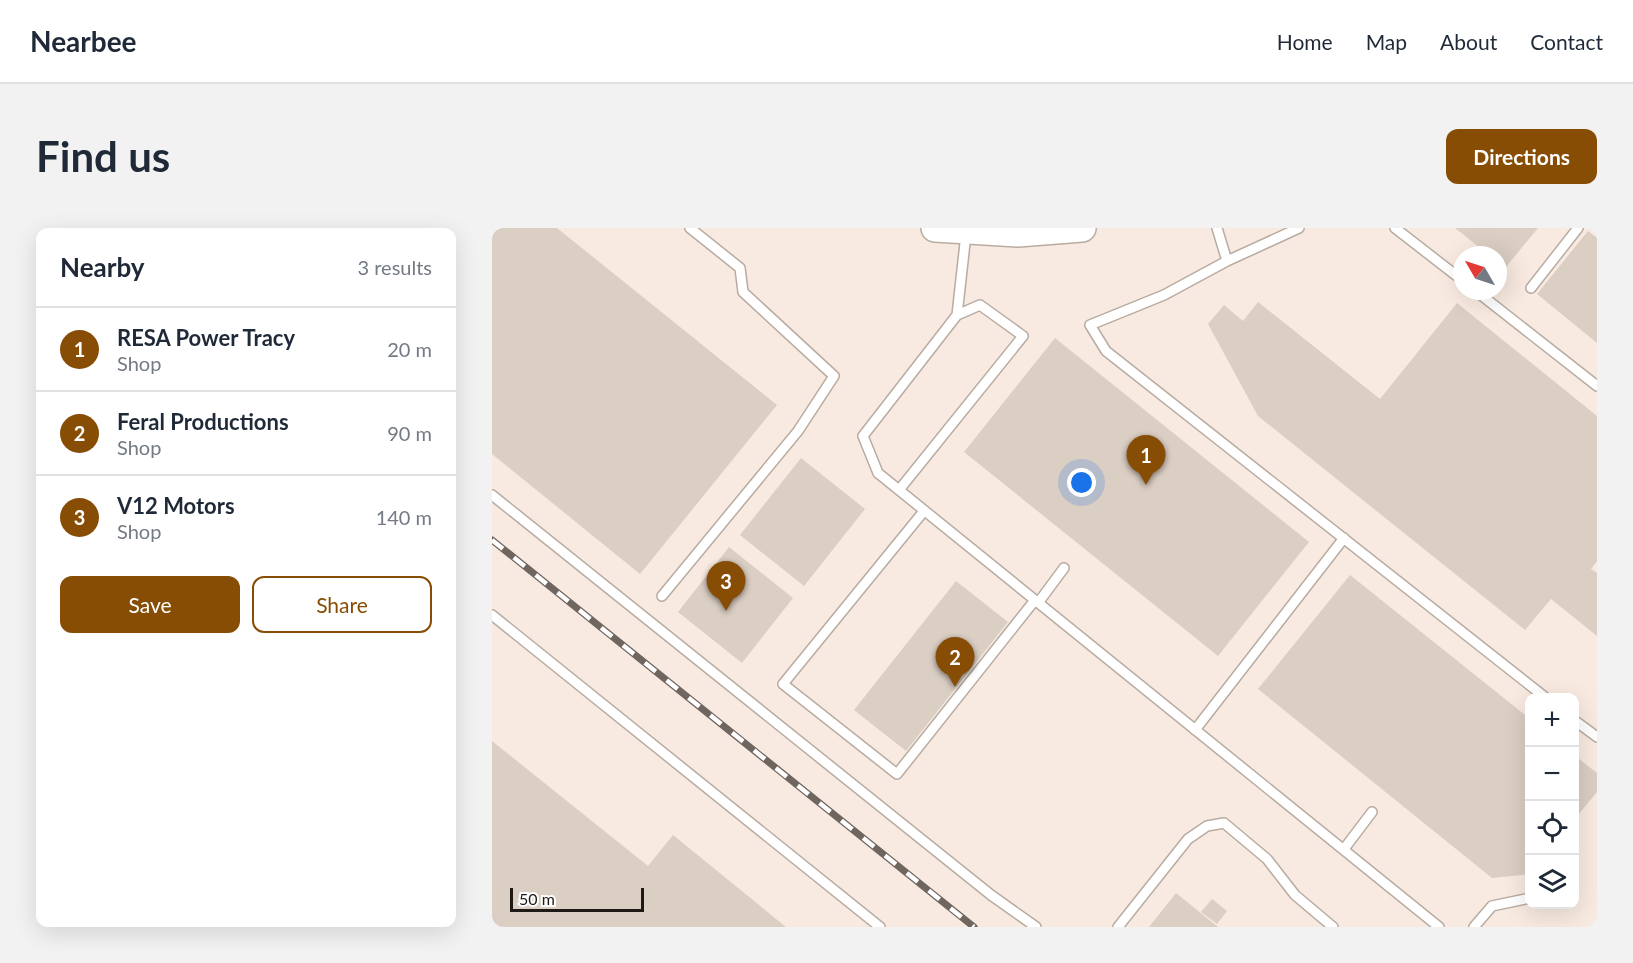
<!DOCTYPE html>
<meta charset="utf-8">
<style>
body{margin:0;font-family:Lato,sans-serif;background:#f2f2f3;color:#1f2937}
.controls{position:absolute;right:18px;bottom:18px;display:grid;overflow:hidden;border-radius:12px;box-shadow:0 6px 24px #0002}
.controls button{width:54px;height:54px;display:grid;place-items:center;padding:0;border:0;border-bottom:2px solid #e0e1e3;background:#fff;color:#1f2937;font:30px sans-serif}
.compass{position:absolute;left:961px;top:18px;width:54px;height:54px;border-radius:50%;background:#fff;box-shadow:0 6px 24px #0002;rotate:309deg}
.scale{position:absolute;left:18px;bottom:15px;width:134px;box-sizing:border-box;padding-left:6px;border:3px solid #1f1a16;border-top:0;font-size:16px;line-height:21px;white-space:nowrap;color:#1f1a16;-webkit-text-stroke:4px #fff;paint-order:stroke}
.you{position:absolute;left:590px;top:255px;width:21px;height:21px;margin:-15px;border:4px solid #fff;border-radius:50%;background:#1a73e8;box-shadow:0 0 0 9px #1a73e833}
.badge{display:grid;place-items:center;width:39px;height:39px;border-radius:50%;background:#874d05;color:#fff;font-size:20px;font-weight:700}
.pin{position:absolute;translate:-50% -50px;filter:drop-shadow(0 2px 3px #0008)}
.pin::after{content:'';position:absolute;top:32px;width:21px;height:18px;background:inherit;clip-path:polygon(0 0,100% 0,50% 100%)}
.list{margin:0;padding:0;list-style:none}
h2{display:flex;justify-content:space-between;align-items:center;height:78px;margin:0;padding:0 24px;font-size:26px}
h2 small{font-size:20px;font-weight:400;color:#747a83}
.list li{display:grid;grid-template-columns:39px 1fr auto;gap:18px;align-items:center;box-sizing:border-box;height:84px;padding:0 24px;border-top:2px solid #e0e1e3}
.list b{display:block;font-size:22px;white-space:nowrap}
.list p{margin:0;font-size:20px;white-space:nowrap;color:#747a83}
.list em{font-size:20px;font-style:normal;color:#747a83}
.actions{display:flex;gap:12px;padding:18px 24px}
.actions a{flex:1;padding:14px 0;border:2px solid #874d05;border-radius:12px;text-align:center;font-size:21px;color:#874d05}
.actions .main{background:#874d05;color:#fff}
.icon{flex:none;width:33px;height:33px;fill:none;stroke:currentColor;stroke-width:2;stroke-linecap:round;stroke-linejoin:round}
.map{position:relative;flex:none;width:1105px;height:699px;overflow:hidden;border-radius:12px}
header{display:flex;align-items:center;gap:36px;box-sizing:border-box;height:84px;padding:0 30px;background:#fff;border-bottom:2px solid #e0e1e3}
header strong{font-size:28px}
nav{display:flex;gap:33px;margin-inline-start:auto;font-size:21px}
.intro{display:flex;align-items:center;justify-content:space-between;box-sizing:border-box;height:144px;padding:0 36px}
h1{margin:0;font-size:42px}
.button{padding:15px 27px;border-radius:12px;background:#874d05;color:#fff;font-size:21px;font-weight:700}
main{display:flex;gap:36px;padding:0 36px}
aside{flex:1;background:#fff;border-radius:12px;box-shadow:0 6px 24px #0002}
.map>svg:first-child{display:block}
</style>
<header>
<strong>Nearbee</strong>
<nav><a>Home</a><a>Map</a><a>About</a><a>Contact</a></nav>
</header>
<div class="intro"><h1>Find us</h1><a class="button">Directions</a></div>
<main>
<aside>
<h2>Nearby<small>3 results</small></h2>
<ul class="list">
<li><span class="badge">1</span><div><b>RESA Power Tracy</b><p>Shop</p></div><em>20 m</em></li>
<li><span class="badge">2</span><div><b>Feral Productions</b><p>Shop</p></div><em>90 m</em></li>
<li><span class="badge">3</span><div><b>V12 Motors</b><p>Shop</p></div><em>140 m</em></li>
</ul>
<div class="actions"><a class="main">Save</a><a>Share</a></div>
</aside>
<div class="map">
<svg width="1105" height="699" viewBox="0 0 1105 699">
<rect width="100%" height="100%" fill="#f8eae0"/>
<path fill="#dbcec3" d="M 0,0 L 65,0 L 285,177 L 148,346 L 0,226 Z
M 963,0 L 1046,0 L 1013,40 L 1006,34 L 1006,27 L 997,27 Z
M 1096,3 L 1105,10 L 1105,115 L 1045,66 Z
M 766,74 L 888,171 L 965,75 L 1105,188 L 1105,333 L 1099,341 L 1105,345 L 1105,408 L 1059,371 L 1033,402 L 766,188 L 716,96 L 732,77 L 751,93 Z
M 563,110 L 817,314 L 726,428 L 472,224 Z
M 309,230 L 373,281 L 312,358 L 248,307 Z
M 237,319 L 301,370 L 250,435 L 186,384 Z
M 858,347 L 1038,491 L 1038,646 L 1000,650 L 766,461 Z
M 464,353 L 516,394 L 414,523 L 362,482 Z
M 0,513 L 156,638 L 181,607 L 294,699 L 0,699 Z
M 1082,527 L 1105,545 L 1105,564 L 1082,592 Z
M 684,665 L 726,699 L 657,699 Z
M 720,671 L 735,683 L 725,696 L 709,684 Z"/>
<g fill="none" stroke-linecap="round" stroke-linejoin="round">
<g stroke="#b8aca2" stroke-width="12">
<path id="service" d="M 725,0 L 735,33 L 672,67 L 598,97 L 614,123 L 1054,470
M 903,0 L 970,52
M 474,6 L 465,87 L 371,208 L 386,245 L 947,699
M 735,33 L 807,0
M 1039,60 L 1086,0
M 984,63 L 1105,158
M 407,262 L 531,108 L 488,77 L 465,87
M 0,267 L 499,667 L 544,699
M 432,283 L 291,456 L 405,546 L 543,372
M 170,368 L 306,203 L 342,148 L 251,64 L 248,40 L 198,0
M 546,375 L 572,340
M 0,387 L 388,699
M 1082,492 L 1105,509
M 703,502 L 852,310
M 852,621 L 880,584
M 626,699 L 696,611 L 715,598 L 732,595 L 775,631 L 803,667 L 841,699
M 982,699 L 1000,678 L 1038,670"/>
</g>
<g stroke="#b8aca2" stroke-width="30">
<path id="secondary" d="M 443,0 L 526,5 L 590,0"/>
</g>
<use href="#service" stroke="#fff" stroke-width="9"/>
<use href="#secondary" stroke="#fff" stroke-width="27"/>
<g stroke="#6f6660" stroke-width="7">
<path id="rail" d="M 0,312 L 482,699"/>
</g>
<use href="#rail" stroke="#fff" stroke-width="4.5" stroke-dasharray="14" stroke-linecap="butt"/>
</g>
</svg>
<div class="controls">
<button>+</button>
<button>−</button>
<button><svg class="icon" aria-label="locate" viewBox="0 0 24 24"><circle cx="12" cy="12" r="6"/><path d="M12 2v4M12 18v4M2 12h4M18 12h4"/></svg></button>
<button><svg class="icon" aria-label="layers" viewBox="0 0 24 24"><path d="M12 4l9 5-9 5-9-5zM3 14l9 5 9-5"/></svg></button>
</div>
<svg class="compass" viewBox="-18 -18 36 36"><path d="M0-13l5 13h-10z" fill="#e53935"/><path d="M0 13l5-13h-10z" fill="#747a83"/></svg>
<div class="scale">50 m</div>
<div class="you"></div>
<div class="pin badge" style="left:654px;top:257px">1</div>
<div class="pin badge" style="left:463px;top:459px">2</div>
<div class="pin badge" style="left:234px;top:383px">3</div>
</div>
</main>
